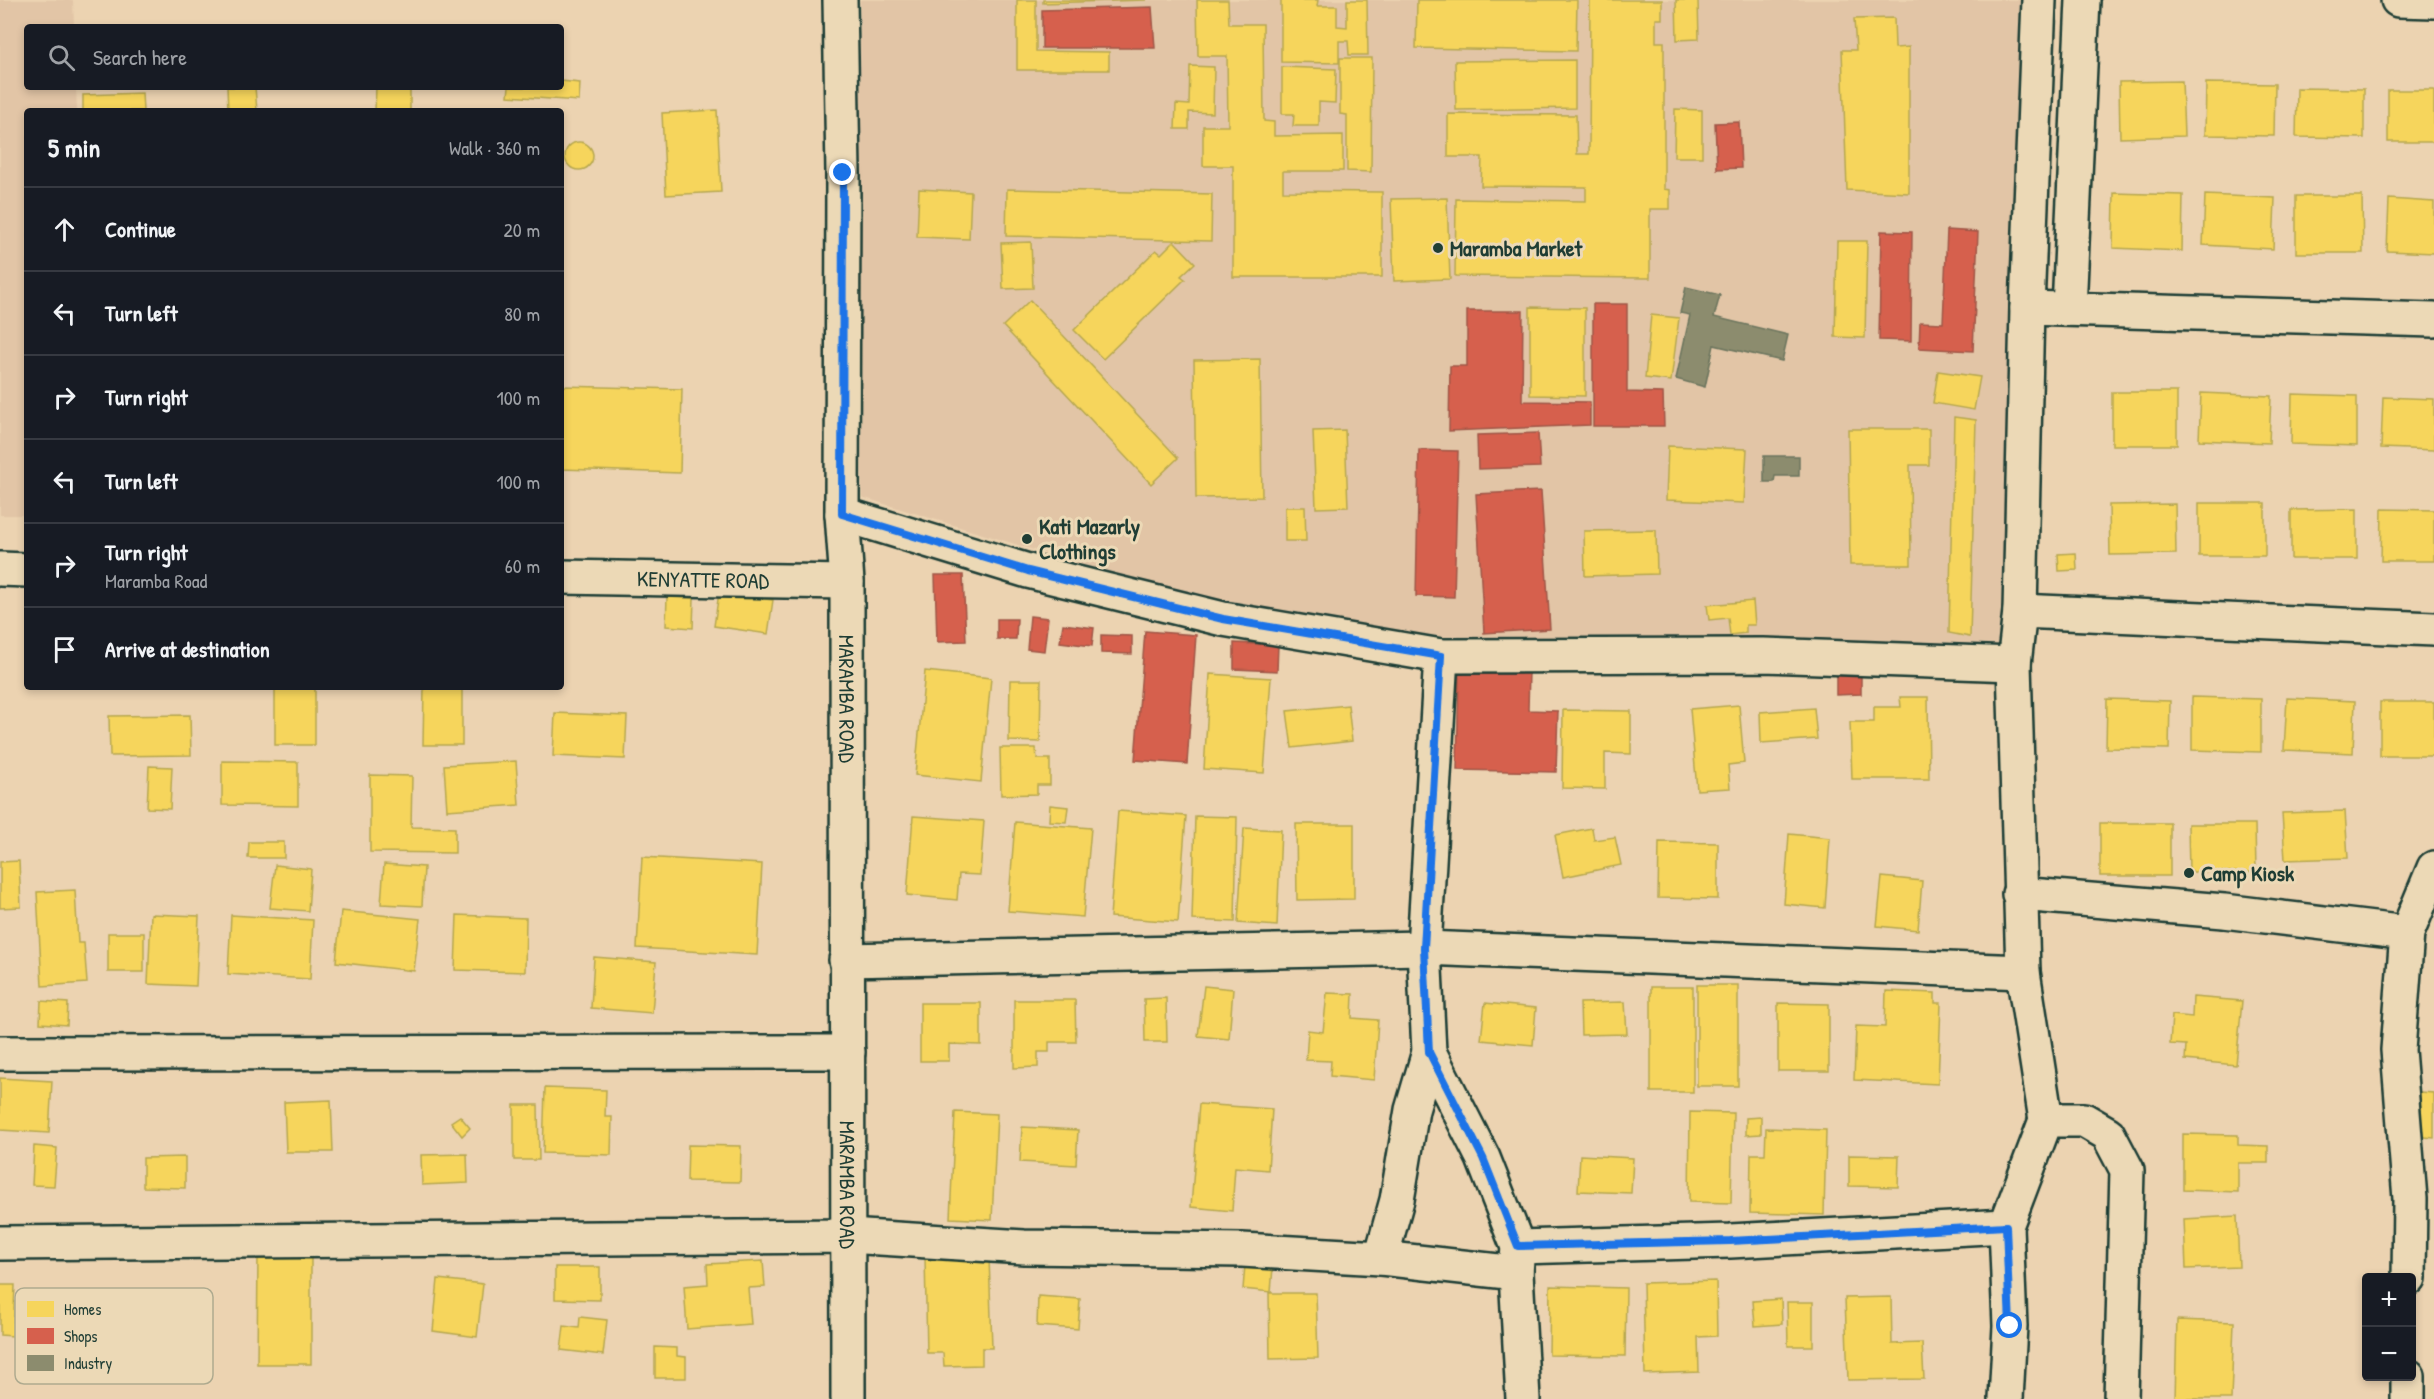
<!DOCTYPE html>
<meta charset="utf-8">
<style>
body{margin:0;font-family:"Patrick Hand",sans-serif;background:#242831;color:#f1f3f6}
.controls{position:absolute;right:18px;bottom:18px;display:grid;overflow:hidden;border-radius:6px;box-shadow:0 3px 9px #0003}
.controls button{width:54px;height:54px;display:grid;place-items:center;padding:0;border:0;border-bottom:2px solid #363941;background:#171b24;color:#f1f3f6;font:30px sans-serif}
.stop{position:absolute;width:18px;height:18px;margin:-14px;border:4px solid #1a73e8;border-radius:50%;background:#fff}
.stop.end{background:#1a73e8;border-color:#fff;box-shadow:0 2px 6px #0008}
.list{margin:0;padding:0;list-style:none}
h2{display:flex;justify-content:space-between;align-items:center;height:78px;margin:0;padding:0 24px;font-size:26px}
h2 small{font-size:20px;font-weight:400;color:#9ea1a6}
.list li{display:grid;grid-template-columns:39px 1fr auto;gap:18px;align-items:center;box-sizing:border-box;height:84px;padding:0 24px;border-top:2px solid #363941}
.list b{display:block;font-size:22px;white-space:nowrap}
.list p{margin:0;font-size:20px;white-space:nowrap;color:#9ea1a6}
.list em{font-size:20px;font-style:normal;color:#9ea1a6}
.icon{flex:none;width:33px;height:33px;fill:none;stroke:currentColor;stroke-width:2;stroke-linecap:round;stroke-linejoin:round}
.map{position:relative;flex:none;width:2434px;height:1399px;overflow:hidden}
.search{position:absolute;background:#171b24;box-shadow:0 3px 9px #0003;left:24px;top:24px;width:540px;height:66px;display:flex;align-items:center;gap:15px;box-sizing:border-box;padding:0 21px;border-radius:6px;color:#9ea1a6;font-size:22px}
.panel{position:absolute;background:#171b24;box-shadow:0 3px 9px #0003;left:24px;top:108px;width:540px;height:582px;border-radius:6px}
.map>svg:first-child{display:block}
</style>
<div class="map">
<svg width="2434" height="1399" viewBox="0 0 2434 1399">
<rect width="100%" height="100%" fill="#ecd3b1"/>
<filter id="ink" filterUnits="userSpaceOnUse"><feTurbulence type="fractalNoise" baseFrequency=".0167" numOctaves="2"/><feDisplacementMap in="SourceGraphic" scale="12" xChannelSelector="R" yChannelSelector="G"/><feConvolveMatrix kernelMatrix="1 2 1 2 8 2 1 2 1" color-interpolation-filters="sRGB"/></filter>
<g filter="url(#ink)">
<path fill="#e2c5a6" d="M 0,0 L 73,0 L 74,27 L 27,27 L 27,87 L 76,87 L 77,111 L 27,111 L 27,515 L 0,515 Z
M 860,0 L 2022,0 L 2002,684 L 1489,644 L 1223,608 L 862,497 Z"/>
<path fill="#f6d55c" stroke="#b6a750" stroke-width="1.5" d="M 1017,0 L 1036,0 L 1036,51 L 1109,52 L 1109,70 L 1017,70 Z
M 1043,0 L 1147,0 L 1043,3 Z
M 1197,0 L 1228,0 L 1229,24 L 1263,24 L 1264,121 L 1274,122 L 1274,136 L 1343,135 L 1343,171 L 1283,171 L 1283,191 L 1382,192 L 1382,277 L 1233,277 L 1233,166 L 1203,166 L 1203,126 L 1228,126 L 1227,56 L 1198,56 Z
M 1281,0 L 1318,0 L 1317,6 L 1337,6 L 1337,26 L 1347,27 L 1347,0 L 1367,0 L 1368,55 L 1349,55 L 1348,41 L 1339,41 L 1339,63 L 1281,62 Z
M 1417,0 L 1577,0 L 1576,51 L 1416,48 Z
M 1590,0 L 1662,0 L 1662,19 L 1656,19 L 1656,42 L 1664,42 L 1664,189 L 1670,190 L 1670,209 L 1650,209 L 1650,278 L 1455,276 L 1456,199 L 1586,201 L 1586,187 L 1481,186 L 1482,157 L 1448,157 L 1448,114 L 1576,115 L 1577,154 L 1589,154 Z
M 1676,0 L 1698,0 L 1699,39 L 1677,40 Z
M 1894,18 L 1895,48 L 1909,47 L 1909,193 L 1847,190 L 1842,50 L 1856,50 L 1854,19 Z
M 1340,58 L 1372,58 L 1371,172 L 1347,171 L 1347,115 L 1340,114 Z
M 1575,60 L 1575,108 L 1456,110 L 1455,61 Z
M 1190,66 L 1214,67 L 1213,113 L 1189,112 L 1189,129 L 1175,129 L 1176,104 L 1189,105 Z
M 1282,67 L 1336,69 L 1335,103 L 1319,102 L 1319,126 L 1293,126 L 1294,114 L 1282,114 Z
M 561,81 L 580,83 L 579,101 L 508,96 L 509,87 L 561,87 Z
M 2182,81 L 2184,136 L 2120,138 L 2119,82 Z
M 2206,83 L 2275,84 L 2274,136 L 2205,135 Z
M 227,87 L 255,87 L 257,111 L 228,111 Z
M 376,87 L 410,87 L 410,111 L 375,111 Z
M 2297,88 L 2364,89 L 2364,138 L 2296,137 Z
M 2388,90 L 2434,90 L 2434,142 L 2388,142 Z
M 142,93 L 143,111 L 83,111 L 83,95 Z
M 1675,109 L 1702,110 L 1702,157 L 1674,157 Z
M 717,110 L 721,192 L 666,195 L 662,113 Z
M565 156a14 14 0 1 1 28 0a14 14 0 1 1-28 0Z
M 919,189 L 971,192 L 969,239 L 917,237 Z
M 1007,189 L 1212,194 L 1211,241 L 1006,236 Z
M 2114,193 L 2183,195 L 2182,251 L 2113,248 Z
M 2205,195 L 2275,198 L 2273,249 L 2203,245 Z
M 2296,196 L 2362,196 L 2363,253 L 2296,253 Z
M 1447,198 L 1450,279 L 1394,281 L 1391,199 Z
M 2389,199 L 2434,202 L 2434,253 L 2387,251 Z
M 1174,241 L 1195,263 L 1181,276 L 1185,279 L 1103,359 L 1074,330 L 1156,250 L 1161,254 Z
M 1837,241 L 1867,241 L 1865,338 L 1835,337 Z
M 1031,242 L 1033,288 L 1003,289 L 1001,243 Z
M 1030,300 L 1178,458 L 1151,484 L 1003,326 Z
M 1530,307 L 1585,308 L 1585,396 L 1530,395 Z
M 1651,315 L 1679,318 L 1671,381 L 1645,378 Z
M 1260,359 L 1262,497 L 1196,498 L 1194,360 Z
M 1938,371 L 1980,377 L 1974,410 L 1933,403 Z
M 561,386 L 682,389 L 680,473 L 561,469 Z
M 2112,392 L 2177,392 L 2177,445 L 2112,445 Z
M 2201,393 L 2271,396 L 2269,443 L 2199,440 Z
M 2292,394 L 2357,396 L 2357,446 L 2291,444 Z
M 2383,397 L 2434,399 L 2434,450 L 2381,448 Z
M 1954,417 L 1976,420 L 1970,637 L 1949,633 Z
M 1848,429 L 1929,429 L 1929,465 L 1910,465 L 1911,565 L 1850,565 Z
M 1345,430 L 1348,507 L 1316,508 L 1313,431 Z
M 1668,446 L 1747,449 L 1744,503 L 1666,500 Z
M 2199,503 L 2265,503 L 2265,556 L 2199,556 Z
M 2175,504 L 2176,554 L 2110,555 L 2109,505 Z
M 1285,507 L 1305,507 L 1306,541 L 1285,541 Z
M 2357,509 L 2357,559 L 2291,559 L 2291,510 Z
M 2382,509 L 2434,510 L 2434,561 L 2381,561 Z
M 1656,530 L 1657,574 L 1585,576 L 1584,531 Z
M 2076,553 L 2077,570 L 2059,571 L 2058,554 Z
M 719,593 L 773,600 L 768,634 L 714,626 Z
M 667,597 L 694,598 L 693,628 L 666,626 Z
M 1753,601 L 1755,625 L 1746,625 L 1746,633 L 1730,635 L 1728,618 L 1709,620 L 1707,605 Z
M 925,671 L 991,678 L 981,782 L 915,775 Z
M 1210,674 L 1271,678 L 1264,773 L 1204,769 Z
M 1010,680 L 1041,680 L 1040,742 L 1009,741 Z
M 275,687 L 315,687 L 315,745 L 275,745 Z
M 424,687 L 462,687 L 462,745 L 423,745 Z
M 1900,697 L 1928,697 L 1929,779 L 1852,779 L 1850,722 L 1874,722 L 1874,707 L 1901,707 Z
M 2192,697 L 2261,699 L 2261,752 L 2192,750 Z
M 2287,698 L 2355,701 L 2353,753 L 2284,750 Z
M 2107,699 L 2170,701 L 2169,749 L 2106,748 Z
M 2380,702 L 2434,702 L 2434,756 L 2380,756 Z
M 1348,705 L 1352,741 L 1292,748 L 1287,711 Z
M 1739,705 L 1744,763 L 1728,765 L 1730,788 L 1697,790 L 1690,709 Z
M 1814,708 L 1817,739 L 1761,743 L 1760,712 Z
M 1563,710 L 1631,711 L 1631,754 L 1605,753 L 1605,789 L 1562,788 Z
M 555,713 L 627,716 L 625,759 L 553,756 Z
M 190,715 L 191,755 L 110,756 L 109,716 Z
M 1000,748 L 1036,748 L 1037,759 L 1050,759 L 1050,785 L 1037,785 L 1037,794 L 1001,795 Z
M 222,761 L 298,762 L 298,806 L 222,805 Z
M 516,761 L 519,805 L 447,810 L 444,765 Z
M 149,766 L 172,767 L 170,809 L 147,808 Z
M 370,775 L 412,776 L 411,827 L 455,828 L 455,853 L 370,852 Z
M 1050,805 L 1068,807 L 1066,822 L 1049,821 Z
M 1118,811 L 1186,816 L 1178,922 L 1110,917 Z
M 2345,811 L 2348,858 L 2285,860 L 2282,813 Z
M 913,816 L 984,821 L 980,875 L 959,874 L 957,900 L 907,895 Z
M 1195,816 L 1237,817 L 1235,922 L 1192,920 Z
M 1015,822 L 1091,828 L 1083,917 L 1008,911 Z
M 2100,823 L 2170,823 L 2170,876 L 2100,876 Z
M 1296,824 L 1354,824 L 1354,899 L 1297,900 Z
M 2188,824 L 2255,824 L 2256,872 L 2189,872 Z
M 1244,828 L 1281,830 L 1277,926 L 1238,923 Z
M 1592,828 L 1594,840 L 1615,837 L 1621,865 L 1563,877 L 1555,835 Z
M 1789,834 L 1830,838 L 1825,908 L 1784,904 Z
M 249,842 L 284,842 L 284,858 L 248,858 Z
M 1659,842 L 1718,843 L 1718,899 L 1658,898 Z
M 642,857 L 762,864 L 757,955 L 637,948 Z
M 19,861 L 21,907 L 0,908 L 0,862 Z
M 384,864 L 424,867 L 422,906 L 381,904 Z
M 275,865 L 311,869 L 308,911 L 270,908 Z
M 1882,877 L 1922,881 L 1918,930 L 1877,926 Z
M 75,890 L 78,943 L 84,943 L 87,983 L 42,986 L 37,892 Z
M 341,911 L 420,919 L 414,971 L 336,962 Z
M 151,914 L 199,916 L 196,986 L 148,984 Z
M 231,915 L 313,920 L 310,979 L 228,974 Z
M 457,915 L 526,918 L 525,972 L 455,970 Z
M 108,933 L 144,933 L 144,972 L 108,972 Z
M 594,957 L 656,962 L 652,1013 L 591,1008 Z
M 1697,985 L 1738,985 L 1738,1086 L 1697,1086 Z
M 1204,986 L 1233,989 L 1229,1039 L 1198,1036 Z
M 1651,987 L 1693,987 L 1693,1092 L 1651,1092 Z
M 1886,991 L 1935,993 L 1935,1003 L 1941,1003 L 1938,1084 L 1854,1080 L 1856,1026 L 1885,1027 Z
M 1327,993 L 1353,994 L 1352,1018 L 1378,1020 L 1374,1080 L 1330,1076 L 1331,1061 L 1306,1060 L 1308,1030 L 1323,1032 Z
M 2193,997 L 2242,1001 L 2236,1065 L 2185,1060 L 2186,1045 L 2170,1044 L 2172,1015 L 2192,1017 Z
M 1166,998 L 1167,1042 L 1145,1042 L 1144,999 Z
M 1014,1000 L 1075,1000 L 1076,1042 L 1049,1042 L 1049,1052 L 1038,1052 L 1038,1067 L 1014,1068 Z
M 41,1001 L 68,1003 L 67,1025 L 40,1023 Z
M 1625,1002 L 1627,1034 L 1581,1035 L 1580,1003 Z
M 920,1003 L 981,1003 L 981,1045 L 949,1044 L 949,1061 L 920,1061 Z
M 1485,1003 L 1536,1008 L 1533,1045 L 1481,1040 Z
M 1778,1003 L 1829,1004 L 1829,1071 L 1778,1071 Z
M 0,1078 L 52,1081 L 49,1133 L 0,1130 Z
M 545,1088 L 606,1090 L 605,1117 L 612,1117 L 611,1155 L 543,1153 Z
M 2420,1092 L 2434,1093 L 2434,1138 L 2415,1136 Z
M 331,1100 L 333,1152 L 286,1152 L 284,1102 Z
M 1199,1104 L 1272,1109 L 1268,1170 L 1235,1167 L 1232,1211 L 1191,1207 Z
M 514,1105 L 538,1105 L 539,1160 L 514,1160 Z
M 955,1112 L 997,1114 L 992,1220 L 950,1218 Z
M 1690,1112 L 1733,1113 L 1731,1203 L 1689,1202 Z
M 460,1116 L 470,1128 L 462,1136 L 451,1122 Z
M 1761,1117 L 1761,1134 L 1746,1135 L 1746,1118 Z
M 1022,1127 L 1078,1130 L 1076,1165 L 1020,1162 Z
M 1766,1128 L 1826,1130 L 1824,1215 L 1750,1213 L 1751,1154 L 1765,1154 Z
M 2183,1134 L 2238,1135 L 2238,1145 L 2268,1146 L 2268,1163 L 2238,1163 L 2238,1192 L 2183,1190 Z
M 688,1145 L 741,1146 L 740,1182 L 687,1181 Z
M 34,1146 L 57,1148 L 54,1186 L 32,1185 Z
M 467,1154 L 468,1183 L 422,1185 L 421,1155 Z
M 1580,1155 L 1633,1158 L 1631,1193 L 1578,1191 Z
M 1849,1155 L 1899,1156 L 1898,1187 L 1849,1186 Z
M 185,1157 L 185,1188 L 143,1187 L 143,1158 Z
M 2237,1216 L 2239,1267 L 2186,1269 L 2184,1219 Z
M 258,1255 L 311,1255 L 311,1364 L 257,1364 Z
M 989,1256 L 992,1348 L 982,1348 L 982,1365 L 944,1366 L 943,1353 L 927,1353 L 925,1257 Z
M 763,1261 L 765,1287 L 748,1288 L 751,1324 L 687,1329 L 684,1286 L 708,1284 L 707,1264 Z
M 1245,1265 L 1273,1267 L 1271,1292 L 1243,1289 Z
M 555,1267 L 600,1267 L 600,1300 L 555,1299 Z
M 438,1279 L 483,1284 L 477,1337 L 433,1331 Z
M 1716,1281 L 1717,1336 L 1698,1337 L 1699,1372 L 1645,1374 L 1643,1283 Z
M 0,1285 L 15,1285 L 13,1336 L 0,1335 Z
M 1550,1286 L 1626,1288 L 1625,1356 L 1549,1355 Z
M 1269,1293 L 1316,1293 L 1318,1358 L 1270,1359 Z
M 1038,1296 L 1080,1299 L 1078,1329 L 1037,1326 Z
M 1891,1297 L 1892,1344 L 1922,1343 L 1924,1379 L 1848,1380 L 1845,1298 Z
M 1781,1299 L 1782,1324 L 1755,1326 L 1753,1301 Z
M 1787,1302 L 1813,1302 L 1813,1346 L 1788,1346 Z
M 580,1317 L 607,1320 L 603,1355 L 561,1350 L 564,1326 L 579,1328 Z
M 2177,1320 L 2234,1322 L 2231,1399 L 2175,1399 Z
M 655,1347 L 677,1348 L 677,1356 L 686,1357 L 686,1378 L 655,1378 Z"/>
<path fill="#d6604d" stroke="#9f5646" stroke-width="1.5" d="M 1152,7 L 1155,48 L 1042,48 L 1042,10 Z
M 1739,122 L 1741,168 L 1717,169 L 1715,123 Z
M 1947,230 L 1978,232 L 1973,351 L 1919,348 L 1920,322 L 1943,323 Z
M 1881,231 L 1912,232 L 1911,341 L 1879,340 Z
M 1593,304 L 1627,304 L 1627,392 L 1663,393 L 1664,426 L 1593,426 Z
M 1467,311 L 1523,311 L 1522,401 L 1590,402 L 1590,425 L 1449,431 L 1450,366 L 1467,366 Z
M 1538,433 L 1540,467 L 1478,469 L 1477,435 Z
M 1419,450 L 1458,451 L 1454,597 L 1416,596 Z
M 1541,491 L 1550,629 L 1484,633 L 1476,494 Z
M 935,575 L 963,575 L 966,641 L 937,642 Z
M 1030,616 L 1048,618 L 1044,651 L 1027,649 Z
M 997,619 L 1017,619 L 1016,639 L 997,639 Z
M 1063,624 L 1094,628 L 1092,646 L 1060,642 Z
M 1145,631 L 1196,635 L 1187,764 L 1135,760 Z
M 1101,635 L 1132,636 L 1132,654 L 1101,653 Z
M 1234,643 L 1278,645 L 1277,671 L 1234,669 Z
M 1459,670 L 1529,671 L 1528,710 L 1558,711 L 1556,772 L 1457,770 Z
M 1836,672 L 1861,672 L 1861,694 L 1836,695 Z"/>
<path fill="#8c8c6e" stroke="#6b745d" stroke-width="1.5" d="M 1686,287 L 1720,295 L 1714,317 L 1788,335 L 1782,361 L 1714,345 L 1705,387 L 1676,379 L 1690,315 L 1680,313 Z
M 1764,456 L 1799,456 L 1799,476 L 1775,476 L 1774,482 L 1764,482 Z"/>
<g fill="none" stroke-linecap="round" stroke-linejoin="round">
<g stroke="#1f3d34" stroke-width="38">
<g id="minor">
<path id="s1" d="M 840,0 L 843,173 L 842,514 L 847,582 L 848,1399"/>
<path d="M 2039,0 L 2027,308 L 2020,611 L 2014,664 L 2023,972 L 2046,1120"/>
<path d="M 2398,0 L 2434,1"/>
<path d="M 2027,308 L 2434,320"/>
<path d="M 2069,309 L 2083,0"/>
<path d="M 842,514 L 1028,571 L 1223,619 L 1441,656 L 1763,655 L 2014,664"/>
<path d="M 0,569 L 27,570"/>
<path id="s2" d="M 561,577 L 847,582"/>
<path d="M 2020,611 L 2434,629"/>
<path d="M 2019,894 L 2224,911 L 2407,933"/>
<path d="M 846,960 L 1424,948 L 2023,972"/>
<path d="M 1429,1052 L 1483,1158 L 1518,1247 L 1516,1273 L 1523,1399"/>
<path d="M 0,1053 L 848,1052"/>
<path d="M 0,1243 L 848,1236 L 1024,1247 L 1242,1250 L 1381,1258 L 1516,1273"/>
<path d="M 1518,1247 L 1730,1241 L 2006,1226"/>
<path d="M 1381,1258 L 1397,1200 L 1412,1110 L 1429,1052 L 1424,948 L 1441,656"/>
<path d="M 2409,1278 L 2410,1199 L 2398,1050 L 2407,933 L 2434,868"/>
<path d="M 2006,1399 L 2010,1326 L 2006,1226 L 2046,1120 L 2084,1120 L 2108,1134 L 2127,1170 L 2121,1399"/>
<path d="M 2408,1399 L 2408,1376"/>
</g>
</g>
<use href="#minor" stroke="#ecd9b6" stroke-width="33"/>
</g>
</g>
<g fill="none" stroke-linecap="round" stroke-linejoin="round" filter="url(#ink)">
<path stroke="#1a73e8" stroke-width="8" d="M 843,173 L 842,514 L 1028,571 L 1223,619 L 1441,656 L 1424,948 L 1429,1052 L 1483,1158 L 1518,1246 L 1730,1241 L 2006,1226 L 2010,1326"/>
</g>
<g fill="#1f3d34" stroke="#ecd9b6" stroke-width="2">
<circle cx="1438" cy="248" r="6"/>
<circle cx="1027" cy="539" r="6"/>
<circle cx="2189" cy="873" r="6"/>
</g>
<g text-anchor="middle" dominant-baseline="central" stroke-width="6" stroke-linejoin="round" paint-order="stroke">
<g font-size="22" font-weight="bold" fill="#1f3d34" stroke="#ecd9b6" text-anchor="start">
<text x="1450" y="248">Maramba Market</text>
<text x="1039" y="526">Kati Mazarly<tspan x="1039" dy="25">Clothings</tspan></text>
<text x="2201" y="873">Camp Kiosk</text>
</g>
<g font-size="22" fill="#1f3d34" stroke="#ecd9b6">
<text stroke="none"><textPath href="#s2" startOffset="142">KENYATTE ROAD</textPath></text>
<text stroke="none"><textPath href="#s1" startOffset="699">MARAMBA ROAD</textPath></text>
<text stroke="none"><textPath href="#s1" startOffset="1185">MARAMBA ROAD</textPath></text>
</g>
</g>
<rect x="15" y="1288" width="198" height="96" rx="9" fill="#ecd9b6" stroke="#aeaa8f" stroke-width="1.5"/>
<rect x="27" y="1301" width="27" height="16" fill="#f6d55c"/>
<rect x="27" y="1328" width="27" height="16" fill="#d6604d"/>
<rect x="27" y="1355" width="27" height="16" fill="#8c8c6e"/>
<g font-size="16" fill="#1f3d34">
<text x="64" y="1315">Homes</text>
<text x="64" y="1342">Shops</text>
<text x="64" y="1369">Industry</text>
</g>
</svg>
<div class="controls">
<button>+</button>
<button>−</button>
</div>
<div class="stop" style="left:2010px;top:1326px"></div>
<div class="stop end" style="left:843px;top:173px"></div>
<div class="search"><svg class="icon" aria-label="search" viewBox="0 0 24 24"><circle cx="10" cy="10" r="6"/><path d="M15 15l6 6"/></svg>Search here</div>
<section class="panel">
<h2>5 min<small>Walk · 360 m</small></h2>
<ul class="list">
<li><svg class="icon" aria-label="ahead" viewBox="0 0 24 24"><path d="M12 20V5M6 11l6-6 6 6"/></svg><div><b>Continue</b></div><em>20 m</em></li>
<li><svg class="icon" aria-label="left" viewBox="0 0 24 24"><path d="M17 20v-9H6M10 6l-5 5 5 5"/></svg><div><b>Turn left</b></div><em>80 m</em></li>
<li><svg class="icon" aria-label="right" viewBox="0 0 24 24"><path d="M7 20v-9h11M14 6l5 5-5 5"/></svg><div><b>Turn right</b></div><em>100 m</em></li>
<li><svg class="icon" aria-label="left" viewBox="0 0 24 24"><path d="M17 20v-9H6M10 6l-5 5 5 5"/></svg><div><b>Turn left</b></div><em>100 m</em></li>
<li><svg class="icon" aria-label="right" viewBox="0 0 24 24"><path d="M7 20v-9h11M14 6l5 5-5 5"/></svg><div><b>Turn right</b><p>Maramba Road</p></div><em>60 m</em></li>
<li><svg class="icon" aria-label="arrive" viewBox="0 0 24 24"><path d="M6 21V4h12l-3 4 3 4H6"/></svg><div><b>Arrive at destination</b></div></li>
</ul>
</section>
</div>
